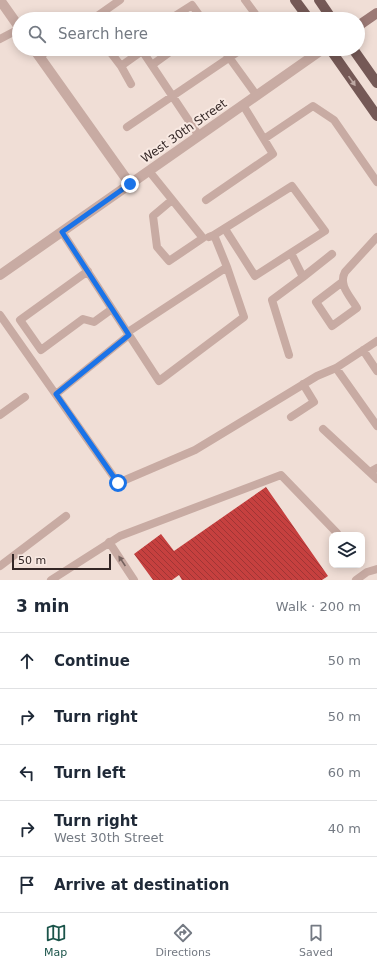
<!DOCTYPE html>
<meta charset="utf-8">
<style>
body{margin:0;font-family:"DejaVu Sans",sans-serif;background:#f6f6f7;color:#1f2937}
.controls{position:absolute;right:12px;bottom:12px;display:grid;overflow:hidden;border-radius:8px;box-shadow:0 2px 10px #0003}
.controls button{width:36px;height:36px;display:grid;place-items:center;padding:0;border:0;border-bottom:1px solid #e0e1e3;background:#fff;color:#1f2937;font:20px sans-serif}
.scale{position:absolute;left:12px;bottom:10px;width:99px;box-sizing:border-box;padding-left:4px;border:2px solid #332625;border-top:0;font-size:11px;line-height:14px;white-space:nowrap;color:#332625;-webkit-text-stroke:3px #f8e9e2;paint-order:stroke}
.stop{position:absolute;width:12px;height:12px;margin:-9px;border:3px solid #1a73e8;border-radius:50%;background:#fff}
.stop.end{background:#1a73e8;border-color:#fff;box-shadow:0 1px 4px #0008}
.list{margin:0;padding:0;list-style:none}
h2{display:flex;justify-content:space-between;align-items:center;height:52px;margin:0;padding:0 16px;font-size:17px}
h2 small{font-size:13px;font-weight:400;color:#747a83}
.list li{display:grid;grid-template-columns:26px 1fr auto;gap:12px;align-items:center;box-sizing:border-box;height:56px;padding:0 16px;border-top:1px solid #e0e1e3}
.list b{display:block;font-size:15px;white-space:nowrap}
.list p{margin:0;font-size:13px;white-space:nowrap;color:#747a83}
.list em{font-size:13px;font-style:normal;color:#747a83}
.icon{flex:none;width:22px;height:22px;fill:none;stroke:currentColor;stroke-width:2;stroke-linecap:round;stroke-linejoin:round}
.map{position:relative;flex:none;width:377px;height:580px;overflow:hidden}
.search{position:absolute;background:#fff;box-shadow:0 2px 10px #0003;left:12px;right:12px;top:12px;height:44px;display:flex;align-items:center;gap:10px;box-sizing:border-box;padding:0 14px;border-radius:22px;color:#747a83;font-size:15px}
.sheet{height:332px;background:#fff}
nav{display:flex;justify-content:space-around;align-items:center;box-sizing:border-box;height:56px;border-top:1px solid #e0e1e3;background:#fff;font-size:11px;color:#747a83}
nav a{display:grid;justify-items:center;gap:2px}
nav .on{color:#1b544a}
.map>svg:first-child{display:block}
</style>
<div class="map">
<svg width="377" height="580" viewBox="0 0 377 580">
<defs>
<pattern id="building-back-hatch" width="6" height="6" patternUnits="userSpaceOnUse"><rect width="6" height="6" fill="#c6403f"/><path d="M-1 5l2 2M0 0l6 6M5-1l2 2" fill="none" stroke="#a13535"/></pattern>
</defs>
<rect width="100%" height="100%" fill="#f0ded6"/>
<path fill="url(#building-back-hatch)" d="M 266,487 L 328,576 L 322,580 L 182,580 L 179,575 L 172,580 L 153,580 L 134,554 L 161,534 L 174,551 Z"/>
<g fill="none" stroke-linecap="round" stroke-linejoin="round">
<path stroke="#c8aba3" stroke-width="8" d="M 245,0 L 259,19
M 93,19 L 120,0
M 170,19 L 192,5 L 202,19
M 0,39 L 19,29
M 108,49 L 121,66 L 142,51
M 141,49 L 199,136
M 223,49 L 257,96
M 39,57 L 50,49
M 152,65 L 174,49
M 121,66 L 131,84
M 127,127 L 242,49
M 264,139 L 313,106 L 334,120 L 377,182
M 149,171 L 203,238 L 169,261 L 157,247 L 153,216 L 172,200
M 206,200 L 273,154 L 243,105
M 62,232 L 159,381 L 244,317 L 227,267 L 128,332
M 214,235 L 292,186 L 325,231 L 255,276 L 225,229
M 209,237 L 214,235 L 227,267
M 291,253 L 303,277 L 332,254
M 88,271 L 20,320 L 41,350 L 83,319 L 94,322 L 112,309
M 341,283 L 316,302 L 332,326 L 357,308 C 350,296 338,285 345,272 L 377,237
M 0,315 L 118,483 L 195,450 L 317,376 L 336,368 L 377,341
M 363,350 L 377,371
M 289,355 L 272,300 L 303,277
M 336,368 L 377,426
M 56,394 L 129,335
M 0,415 L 25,397
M 291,417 L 314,402 L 303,384
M 323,429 L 377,479
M 370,472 L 377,468
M 109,542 L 134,580
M 0,566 L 66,516
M 51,580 L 120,536 L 281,475 L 337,533
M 356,580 L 367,572 L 377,569"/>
<path stroke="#c8aba3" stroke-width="10" d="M 0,0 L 19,27
M 34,49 L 130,184"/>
<path stroke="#c8aba3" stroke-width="10" d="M 0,275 L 323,49"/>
<path stroke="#9b7975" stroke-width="10" d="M 358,26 L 377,13"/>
<path stroke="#755956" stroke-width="10" d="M 295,0 L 309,19
M 319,0 L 332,19
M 330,49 L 377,116
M 353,49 L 377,83"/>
</g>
<defs><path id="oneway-solid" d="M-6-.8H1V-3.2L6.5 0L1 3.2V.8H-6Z"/></defs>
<use fill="#bda8a3" href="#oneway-solid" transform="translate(352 81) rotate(55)"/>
<use fill="#76625e" href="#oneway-solid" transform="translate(122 561) rotate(-124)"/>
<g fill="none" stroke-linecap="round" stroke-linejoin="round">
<path stroke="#1a73e8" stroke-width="5" d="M 118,483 L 56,394 L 129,335 L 62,232 L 130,184"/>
</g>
<g text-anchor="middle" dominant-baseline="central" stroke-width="4" stroke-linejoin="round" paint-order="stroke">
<g font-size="12" fill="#332625" stroke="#f8e9e2">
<text transform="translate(184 131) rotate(-35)">West 30th Street</text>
</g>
</g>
</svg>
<div class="controls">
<button><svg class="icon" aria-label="layers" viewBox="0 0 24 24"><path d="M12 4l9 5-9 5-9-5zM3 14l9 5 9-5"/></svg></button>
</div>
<div class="scale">50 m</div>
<div class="stop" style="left:118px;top:483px"></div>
<div class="stop end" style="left:130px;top:184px"></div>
<div class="search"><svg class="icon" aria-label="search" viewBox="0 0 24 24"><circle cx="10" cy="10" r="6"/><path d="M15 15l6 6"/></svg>Search here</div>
</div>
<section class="sheet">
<h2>3 min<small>Walk · 200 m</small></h2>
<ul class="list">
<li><svg class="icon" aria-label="ahead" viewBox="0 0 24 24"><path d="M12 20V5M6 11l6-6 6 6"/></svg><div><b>Continue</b></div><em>50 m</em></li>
<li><svg class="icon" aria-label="right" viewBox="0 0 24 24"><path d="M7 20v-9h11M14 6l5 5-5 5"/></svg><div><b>Turn right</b></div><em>50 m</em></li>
<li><svg class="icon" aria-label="left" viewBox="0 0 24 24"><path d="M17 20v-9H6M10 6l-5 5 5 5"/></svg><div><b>Turn left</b></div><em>60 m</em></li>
<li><svg class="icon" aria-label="right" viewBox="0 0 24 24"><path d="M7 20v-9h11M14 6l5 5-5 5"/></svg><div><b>Turn right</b><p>West 30th Street</p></div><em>40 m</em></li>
<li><svg class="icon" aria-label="arrive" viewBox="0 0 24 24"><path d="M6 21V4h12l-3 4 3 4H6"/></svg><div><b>Arrive at destination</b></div></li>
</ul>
</section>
<nav>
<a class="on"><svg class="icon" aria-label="map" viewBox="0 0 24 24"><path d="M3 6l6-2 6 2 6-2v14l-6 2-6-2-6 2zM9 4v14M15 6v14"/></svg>Map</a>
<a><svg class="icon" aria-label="directions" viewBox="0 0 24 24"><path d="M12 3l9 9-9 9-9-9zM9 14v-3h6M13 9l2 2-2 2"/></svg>Directions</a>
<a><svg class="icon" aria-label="saved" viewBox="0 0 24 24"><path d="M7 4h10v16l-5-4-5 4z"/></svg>Saved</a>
</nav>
